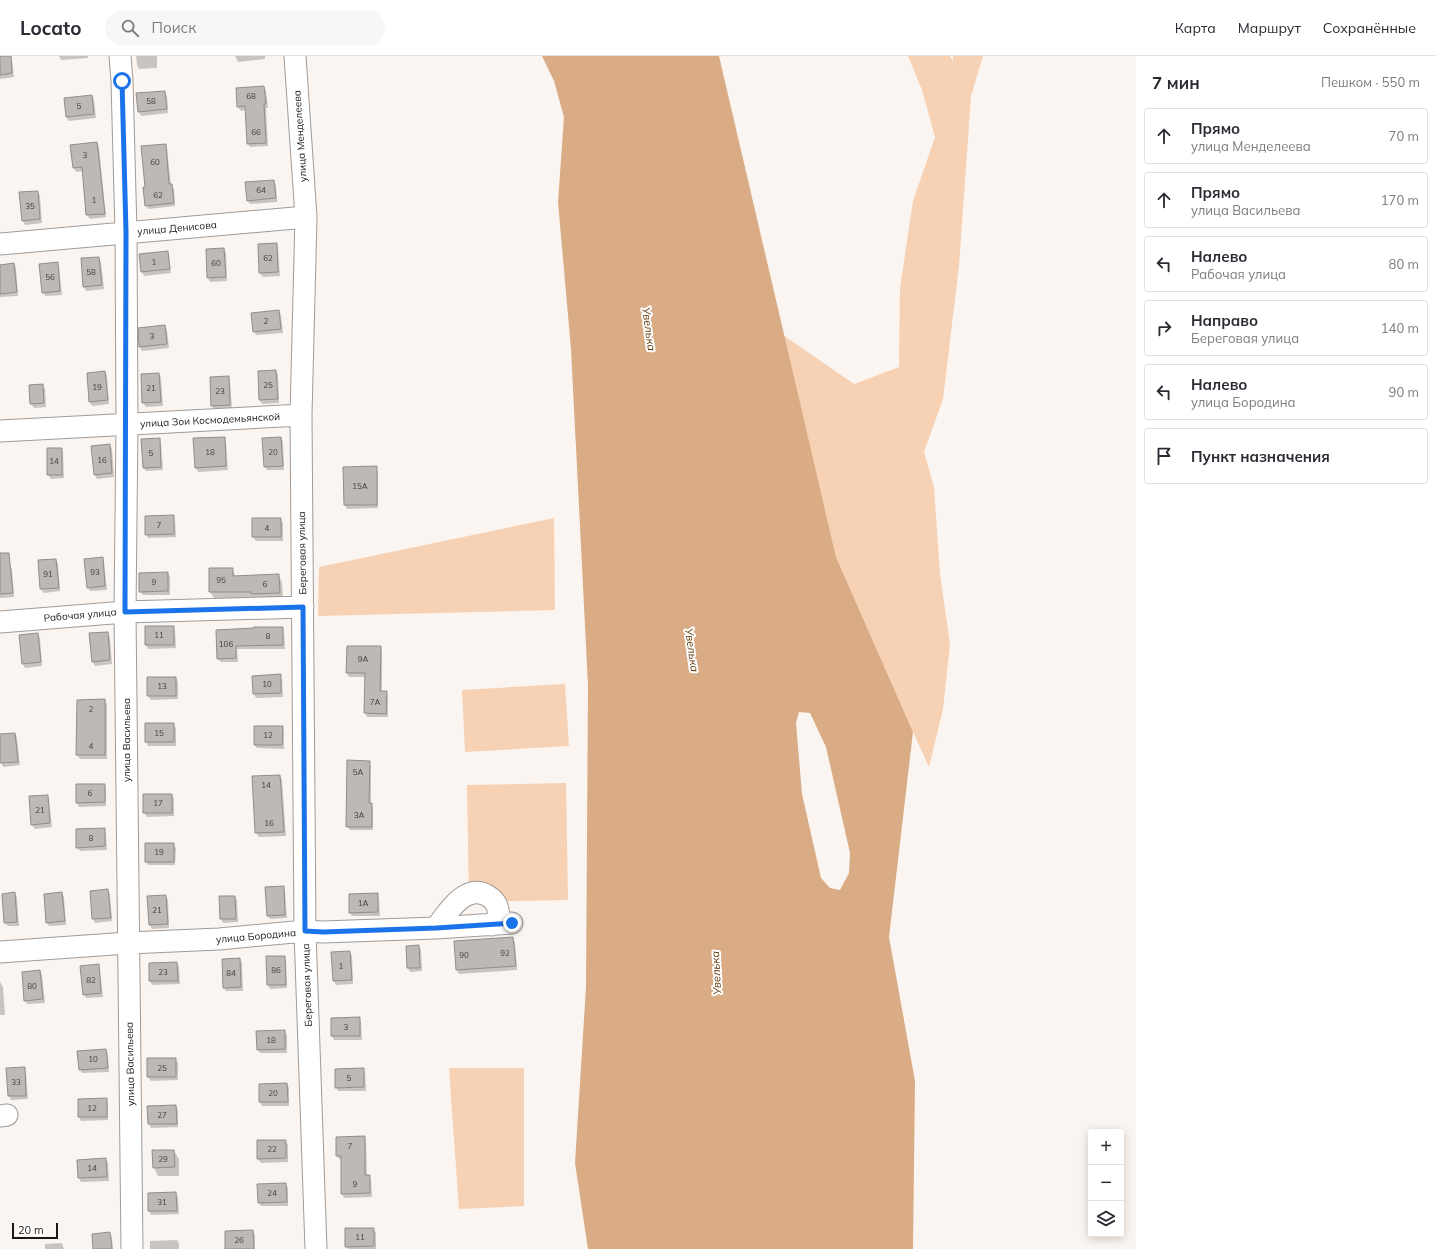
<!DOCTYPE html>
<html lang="ru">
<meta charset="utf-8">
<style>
body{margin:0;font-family:Mulish,sans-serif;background:#f7f7f7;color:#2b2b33}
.controls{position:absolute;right:12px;bottom:12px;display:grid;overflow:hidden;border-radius:4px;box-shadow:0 2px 10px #0003}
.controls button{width:36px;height:36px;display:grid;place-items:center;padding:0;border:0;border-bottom:1px solid #e1e1e2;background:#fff;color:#2b2b33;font:20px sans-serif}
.scale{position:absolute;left:12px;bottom:10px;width:46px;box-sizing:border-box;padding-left:4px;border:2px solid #1a1817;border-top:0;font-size:11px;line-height:14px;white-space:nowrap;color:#1a1817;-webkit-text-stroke:3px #fff;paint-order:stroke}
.stop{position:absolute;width:12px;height:12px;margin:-9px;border:3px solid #1a73e8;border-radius:50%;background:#fff}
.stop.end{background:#1a73e8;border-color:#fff;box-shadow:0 1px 4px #0008}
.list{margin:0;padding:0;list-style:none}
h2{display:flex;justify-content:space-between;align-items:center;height:52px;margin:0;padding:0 16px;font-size:17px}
h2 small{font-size:13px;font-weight:400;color:#7c7c81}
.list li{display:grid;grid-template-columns:26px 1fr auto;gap:12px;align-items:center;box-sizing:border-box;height:56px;margin:0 8px 8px;padding:0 8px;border:1px solid #e1e1e2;border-radius:4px}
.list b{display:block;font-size:15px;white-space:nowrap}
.list p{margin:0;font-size:13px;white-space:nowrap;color:#7c7c81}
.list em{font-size:13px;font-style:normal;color:#7c7c81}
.icon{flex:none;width:22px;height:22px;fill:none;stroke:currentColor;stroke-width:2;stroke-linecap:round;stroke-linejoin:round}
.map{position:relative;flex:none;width:1136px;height:1193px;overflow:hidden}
header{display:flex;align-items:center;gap:24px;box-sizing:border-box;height:56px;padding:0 20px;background:#fff;border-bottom:1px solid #e1e1e2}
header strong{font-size:19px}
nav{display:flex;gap:22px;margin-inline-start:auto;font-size:14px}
.search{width:280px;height:36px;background:#f7f7f7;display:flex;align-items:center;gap:10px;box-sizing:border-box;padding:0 14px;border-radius:22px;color:#7c7c81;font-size:15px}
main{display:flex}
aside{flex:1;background:#fff}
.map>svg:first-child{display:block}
</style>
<header>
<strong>Locato</strong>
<div class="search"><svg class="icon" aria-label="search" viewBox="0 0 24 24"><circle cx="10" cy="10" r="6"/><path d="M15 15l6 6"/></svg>Поиск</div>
<nav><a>Карта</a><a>Маршрут</a><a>Сохранённые</a></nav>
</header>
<main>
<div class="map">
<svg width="1136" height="1193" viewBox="0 0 1136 1193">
<rect width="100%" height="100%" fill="#fbf5f1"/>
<path fill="#f7d1b3" d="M 908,0 L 950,0 L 953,5 L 953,0 L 983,0 L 971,40 L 959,210 L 943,343 L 924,396 L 934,431 L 940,518 L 950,589 L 943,653 L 929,711 L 913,676 L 836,501 L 783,279 L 854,328 L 899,311 L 900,232 L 913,145 L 935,81 L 922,34 Z
M 554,462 L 555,554 L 318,560 L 319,511 Z
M 565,628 L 569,690 L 465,696 L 462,634 Z
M 566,727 L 568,844 L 469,846 L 467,729 Z
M 449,1012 L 524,1012 L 524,1150 L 459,1153 Z"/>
<path fill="#d9ac86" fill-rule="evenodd" d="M 542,0 L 719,0 L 836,501 L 913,676 L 889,881 L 915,1025 L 913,1193 L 588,1193 L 575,1107 L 586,931 L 588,629 L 571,293 L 558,146 L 564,61 L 554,25 ZM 799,656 L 810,657 L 826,691 L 850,797 L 849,817 L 840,834 L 830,832 L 821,822 L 802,738 L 796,667 Z"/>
<path fill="#0003" d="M 0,0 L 10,0 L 12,4 L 14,21 L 0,23 Z
M 59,0 L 88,0 L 88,2 L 61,4 Z
M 136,0 L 157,0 L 157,12 L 139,13 L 137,9 Z
M 235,0 L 265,0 L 265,3 L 238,6 Z
M 264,31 L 266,35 L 268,52 L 266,52 L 268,90 L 250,91 L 248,88 L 246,54 L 241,55 L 238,51 Z
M 164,36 L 167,40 L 168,57 L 141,60 L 139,56 L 137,38 Z
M 92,40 L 94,44 L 96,62 L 69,65 L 66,61 Z
M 97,87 L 99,91 L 106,161 L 90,163 L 87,159 L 83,115 L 76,116 L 74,112 L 71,90 Z
M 165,89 L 167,93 L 171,129 L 174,133 L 175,150 L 148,153 L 146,149 L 146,132 Z
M 273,125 L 276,129 L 277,146 L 250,148 L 248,145 Z
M 38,136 L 40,140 L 42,167 L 25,169 L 23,165 Z
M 276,188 L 278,192 L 280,220 L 263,221 L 260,217 L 259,189 Z
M 224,193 L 226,197 L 227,225 L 210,226 L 208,222 Z
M 167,196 L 169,200 L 171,217 L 144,220 L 142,216 L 140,199 Z
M 99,202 L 101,206 L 104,233 L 86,235 L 84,231 Z
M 57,207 L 59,211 L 62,239 L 45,240 L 43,236 Z
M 14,208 L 16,212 L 18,240 L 0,241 L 0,209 Z
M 279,255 L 281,259 L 283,277 L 256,279 L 254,275 Z
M 165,271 L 167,274 L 169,292 L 142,295 L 140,291 Z
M 276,315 L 278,319 L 279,347 L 262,348 L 260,344 Z
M 105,316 L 107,320 L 109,348 L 92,350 L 90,346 Z
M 159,318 L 161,322 L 163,350 L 146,351 L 143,347 L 142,319 Z
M 228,321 L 230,325 L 232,353 L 215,354 L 212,350 Z
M 42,329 L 45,333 L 46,351 L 34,352 L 31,348 L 30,330 Z
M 224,382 L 226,386 L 228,414 L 198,416 L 196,412 Z
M 281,382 L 283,386 L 284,414 L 267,414 L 265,410 Z
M 159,383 L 161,387 L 163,414 L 146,415 L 144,412 Z
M 109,390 L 112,393 L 114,421 L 97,423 L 95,419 Z
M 61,393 L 63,397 L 64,422 L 51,423 L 48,419 Z
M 376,411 L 378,415 L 378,452 L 347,453 L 345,449 Z
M 173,460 L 175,464 L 176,481 L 148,482 L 146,478 Z
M 280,463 L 283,467 L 283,485 L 256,485 L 253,481 Z
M 102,502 L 104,506 L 107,534 L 90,535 L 88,531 Z
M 56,504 L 58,508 L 60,535 L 44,537 L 41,533 L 39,505 Z
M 9,509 L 12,513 L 14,541 L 0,542 L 0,510 Z
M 232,513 L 236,521 L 278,519 L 282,526 L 283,543 L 214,542 L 210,536 Z
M 168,517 L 170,521 L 170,539 L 143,539 L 140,535 Z
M 173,571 L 175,575 L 176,592 L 148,593 L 146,589 Z
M 282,572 L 284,576 L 285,593 L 237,593 L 238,606 L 221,606 L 218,603 L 217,575 Z
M 107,577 L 110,581 L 112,608 L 95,610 L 93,606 Z
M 38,578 L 40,582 L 42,610 L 25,612 L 23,608 Z
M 380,591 L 382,595 L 382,636 L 386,636 L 388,640 L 388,661 L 367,661 L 365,657 L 365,621 L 349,621 L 347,617 Z
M 280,619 L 282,623 L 283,641 L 256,642 L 254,638 L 253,621 Z
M 176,622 L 178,626 L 178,643 L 151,644 L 148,640 Z
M 105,644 L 107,648 L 107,703 L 80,703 L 77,699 Z
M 173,668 L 176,672 L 176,690 L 148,690 L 146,686 Z
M 282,671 L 284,675 L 284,693 L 257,692 L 254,688 Z
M 15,678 L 17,682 L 20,709 L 3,711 L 0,703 L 0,679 Z
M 369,706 L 371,710 L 371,748 L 373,752 L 373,774 L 350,774 L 347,770 Z
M 280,720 L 282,724 L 286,780 L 259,781 L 256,777 L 255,742 Z
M 104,729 L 106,733 L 106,750 L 79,751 L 77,747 Z
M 172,739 L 174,743 L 174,760 L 147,761 L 144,757 Z
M 47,740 L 49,744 L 52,771 L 35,773 L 32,769 Z
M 104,773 L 106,777 L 107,794 L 80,795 L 77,791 Z
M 173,788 L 176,792 L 175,809 L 148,809 L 146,805 Z
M 283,831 L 285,835 L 287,862 L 270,863 L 268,860 Z
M 107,834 L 110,838 L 112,865 L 95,867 L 93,863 L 91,835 Z
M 62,837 L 64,841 L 66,869 L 49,870 L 47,866 Z
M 14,838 L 17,841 L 19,870 L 8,870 L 5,867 Z
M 377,838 L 379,842 L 380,860 L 352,860 L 350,856 Z
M 165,840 L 168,844 L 169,872 L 152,873 L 150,869 Z
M 220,841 L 235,841 L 237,845 L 238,866 L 223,867 L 221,863 Z
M 513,882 L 515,886 L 517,914 L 459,918 L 457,914 Z
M 419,890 L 421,894 L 422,915 L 410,916 L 408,912 Z
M 349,896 L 352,900 L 353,928 L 336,929 L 334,925 Z
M 284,901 L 286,904 L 287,932 L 270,933 L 268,929 Z
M 240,903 L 242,907 L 243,935 L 226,935 L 224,932 Z
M 177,907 L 179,911 L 180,928 L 152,929 L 150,925 L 150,908 Z
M 98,909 L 100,913 L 103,941 L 86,942 L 84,938 Z
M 40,915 L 42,919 L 45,947 L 27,948 L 25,944 Z
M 0,926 L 3,931 L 5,959 L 0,959 Z
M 359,962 L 361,966 L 362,984 L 334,984 L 332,980 L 332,963 Z
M 284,975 L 287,979 L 287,997 L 260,997 L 258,994 Z
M 106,994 L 108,998 L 109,1016 L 82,1017 L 80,1013 Z
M 148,1003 L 175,1003 L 178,1007 L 178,1024 L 151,1025 L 148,1021 Z
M 24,1012 L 26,1016 L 28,1043 L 11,1044 L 9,1040 L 7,1013 Z
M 363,1013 L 365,1017 L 366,1035 L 338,1035 L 336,1031 Z
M 287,1028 L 289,1032 L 289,1050 L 262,1050 L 260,1046 L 260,1029 Z
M 106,1043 L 108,1047 L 108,1064 L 81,1065 L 79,1061 L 79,1044 Z
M 176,1050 L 178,1054 L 178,1071 L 151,1072 L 149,1068 L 148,1051 Z
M 364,1082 L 366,1085 L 367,1120 L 369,1120 L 371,1124 L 372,1141 L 344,1142 L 342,1138 L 342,1103 L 339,1103 L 337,1100 Z
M 285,1085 L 288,1089 L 288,1106 L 261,1107 L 258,1103 Z
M 174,1095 L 179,1103 L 179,1120 L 158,1120 L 154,1112 Z
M 106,1103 L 108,1107 L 109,1125 L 81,1126 L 79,1122 Z
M 286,1128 L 288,1132 L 288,1150 L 261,1150 L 259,1146 Z
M 176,1137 L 178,1141 L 179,1158 L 151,1159 L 149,1155 L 149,1138 Z
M 373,1173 L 376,1177 L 376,1193 L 348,1193 L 346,1191 Z
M 253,1175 L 255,1179 L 255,1193 L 226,1193 Z
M 110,1177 L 112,1181 L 113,1193 L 94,1193 Z
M 177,1184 L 179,1188 L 179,1193 L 150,1193 L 150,1185 Z
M 62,1187 L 64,1193 L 45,1193 L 45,1188 Z"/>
<path fill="#bfb9b5" stroke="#928d89" d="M 0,0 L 11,0 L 12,17 L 0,19 Z
M 264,30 L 266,48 L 264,48 L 266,87 L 247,88 L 245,50 L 237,51 L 236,32 Z
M 165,35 L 167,53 L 138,56 L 136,37 Z
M 92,39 L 94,58 L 66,61 L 64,42 Z
M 97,86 L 105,158 L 86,159 L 82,111 L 73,112 L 70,89 Z
M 166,88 L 169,128 L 172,128 L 174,147 L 145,150 L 143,131 L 145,131 L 141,90 Z
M 274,124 L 276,142 L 247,145 L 245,126 Z
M 38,135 L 40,163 L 22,165 L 19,136 Z
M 277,187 L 278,216 L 259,217 L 258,188 Z
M 224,192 L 226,221 L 207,222 L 206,193 Z
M 168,195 L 170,213 L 141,216 L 139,198 Z
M 99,201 L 102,229 L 83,231 L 81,202 Z
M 58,206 L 60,235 L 42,237 L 39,208 Z
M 14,207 L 17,236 L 0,238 L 0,209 Z
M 279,254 L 281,273 L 253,276 L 251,257 Z
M 165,269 L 167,288 L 139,291 L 138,272 Z
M 276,314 L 278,343 L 259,344 L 258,315 Z
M 105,315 L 108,344 L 89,346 L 87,317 Z
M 159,317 L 161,346 L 142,347 L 141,318 Z
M 229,320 L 230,349 L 211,350 L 210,321 Z
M 43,328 L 44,347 L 30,348 L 29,329 Z
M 225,381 L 226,410 L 195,412 L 193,382 Z
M 281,381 L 283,410 L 264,411 L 262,382 Z
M 160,382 L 161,411 L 143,412 L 141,383 Z
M 110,388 L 112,417 L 94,419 L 91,390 Z
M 47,392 L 62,392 L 62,419 L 47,419 Z
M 377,410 L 377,449 L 344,449 L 343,411 Z
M 174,459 L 174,478 L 145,479 L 145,460 Z
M 252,462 L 281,462 L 281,481 L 252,481 Z
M 0,497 L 9,497 L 13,537 L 0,538 Z
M 103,501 L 105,530 L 87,532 L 84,503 Z
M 56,503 L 59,532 L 40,533 L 38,504 Z
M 209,512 L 233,512 L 233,520 L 279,518 L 280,537 L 251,538 L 251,536 L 209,536 Z
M 168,516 L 168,535 L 139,536 L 139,517 Z
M 145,570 L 174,570 L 174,589 L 145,589 Z
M 254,571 L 283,571 L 283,589 L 236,590 L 236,602 L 217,603 L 216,574 L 254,572 Z
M 108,576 L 110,604 L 92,606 L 89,577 Z
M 38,577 L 41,606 L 22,608 L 19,579 Z
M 347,590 L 381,590 L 380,635 L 387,635 L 386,658 L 364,657 L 365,617 L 346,617 Z
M 281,618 L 281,637 L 253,638 L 252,620 Z
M 147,621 L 176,621 L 176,640 L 147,640 Z
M 105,643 L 105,699 L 76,699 L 77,644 Z
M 145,667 L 174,667 L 174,686 L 145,686 Z
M 254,670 L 283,670 L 282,689 L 254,689 Z
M 15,677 L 18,706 L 0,707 L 0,678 Z
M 347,704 L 370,705 L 369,747 L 372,747 L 372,771 L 346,771 Z
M 280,719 L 284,776 L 255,777 L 252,720 Z
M 76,728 L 105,728 L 105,746 L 76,747 Z
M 143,738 L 172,738 L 172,757 L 143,757 Z
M 48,739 L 50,767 L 31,769 L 29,740 Z
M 105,772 L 105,790 L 76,792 L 76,773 Z
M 145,787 L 174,787 L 174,806 L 145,806 Z
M 284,830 L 285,859 L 267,860 L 265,831 Z
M 108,833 L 111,862 L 92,863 L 90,835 Z
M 15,836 L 17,866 L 4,867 L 2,838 Z
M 62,836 L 65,865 L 46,867 L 44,838 Z
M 378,837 L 378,856 L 349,857 L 349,838 Z
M 166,839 L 168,868 L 149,869 L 147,840 Z
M 219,840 L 235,840 L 236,863 L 220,863 Z
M 513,881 L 516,910 L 456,914 L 454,885 Z
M 419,889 L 420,912 L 407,912 L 406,890 Z
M 350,895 L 352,924 L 333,925 L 331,896 Z
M 266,900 L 285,900 L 286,929 L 267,929 Z
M 240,902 L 241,931 L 223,932 L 222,903 Z
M 177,906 L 178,925 L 149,925 L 149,907 Z
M 99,908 L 101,937 L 83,939 L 80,910 Z
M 40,914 L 43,943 L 24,945 L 22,916 Z
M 360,961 L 360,980 L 331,980 L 331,962 Z
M 285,974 L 285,993 L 257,994 L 256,975 Z
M 106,993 L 108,1012 L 79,1014 L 77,995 Z
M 147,1002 L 176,1002 L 176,1021 L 147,1021 Z
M 25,1011 L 26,1040 L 8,1040 L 6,1012 Z
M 364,1012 L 364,1031 L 335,1032 L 335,1013 Z
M 287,1027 L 288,1046 L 259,1046 L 259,1028 Z
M 107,1042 L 107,1061 L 78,1061 L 78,1043 Z
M 176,1049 L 177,1068 L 148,1068 L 147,1050 Z
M 365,1080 L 365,1119 L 370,1119 L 370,1137 L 341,1138 L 341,1100 L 336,1100 L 336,1081 Z
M 257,1084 L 286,1084 L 286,1102 L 257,1103 Z
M 152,1094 L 174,1094 L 175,1111 L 153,1112 Z
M 106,1102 L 107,1121 L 78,1122 L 77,1104 Z
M 286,1127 L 287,1146 L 258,1147 L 257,1128 Z
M 176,1136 L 177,1155 L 148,1155 L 148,1137 Z
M 345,1172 L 374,1172 L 374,1190 L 345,1191 Z
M 253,1174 L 254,1193 L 225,1193 L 225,1175 Z
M 110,1176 L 112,1193 L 93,1193 L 92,1178 Z"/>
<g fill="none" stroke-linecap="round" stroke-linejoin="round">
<g stroke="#a09b97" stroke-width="23">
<path id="minor" d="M 120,0 L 122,25 L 126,176 L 127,368 L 125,556 L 132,1193
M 295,0 L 306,161 L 301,359 L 305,875 L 316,1193
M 0,188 L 306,161
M 0,375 L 301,359
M 0,566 L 125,556 L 303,551
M 436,872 C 447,857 466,826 488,840 C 496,845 498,850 499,860 L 492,869
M 0,896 L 128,887 L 219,883 L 305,875 L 323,876 L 436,872 L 512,867
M 0,1060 L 7,1059"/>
</g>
<use href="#minor" stroke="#fff" stroke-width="21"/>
</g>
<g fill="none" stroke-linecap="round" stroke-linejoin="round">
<path stroke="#1a73e8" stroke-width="5" d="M 122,25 L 126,176 L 125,556 L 303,551 L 305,875 L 323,876 L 436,872 L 512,867"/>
</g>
<g text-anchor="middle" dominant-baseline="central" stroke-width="4" stroke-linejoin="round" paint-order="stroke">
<g font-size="8" fill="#43403e">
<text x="251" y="40">68</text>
<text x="151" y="45">58</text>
<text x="79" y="50">5</text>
<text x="256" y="76">66</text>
<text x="85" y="99">3</text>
<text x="155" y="106">60</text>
<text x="261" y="134">64</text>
<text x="158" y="139">62</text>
<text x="94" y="144">1</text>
<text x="30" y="150">35</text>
<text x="268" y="202">62</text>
<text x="154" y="206">1</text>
<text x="216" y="207">60</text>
<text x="91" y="216">58</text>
<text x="50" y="221">56</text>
<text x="266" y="265">2</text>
<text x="152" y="280">3</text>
<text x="268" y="329">25</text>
<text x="97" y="331">19</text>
<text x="151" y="332">21</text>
<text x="220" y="335">23</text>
<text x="210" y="396">18</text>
<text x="273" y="396">20</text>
<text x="151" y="397">5</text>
<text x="102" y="404">16</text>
<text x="54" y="405">14</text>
<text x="360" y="430">15А</text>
<text x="159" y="469">7</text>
<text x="267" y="472">4</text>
<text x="95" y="516">93</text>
<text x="48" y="518">91</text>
<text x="221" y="524">95</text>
<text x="154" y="526">9</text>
<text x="265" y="528">6</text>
<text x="159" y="579">11</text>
<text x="268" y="580">8</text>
<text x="226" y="588">106</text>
<text x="363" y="603">9А</text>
<text x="267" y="628">10</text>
<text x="162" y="630">13</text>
<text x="375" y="646">7А</text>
<text x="91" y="653">2</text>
<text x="159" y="677">15</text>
<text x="268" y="679">12</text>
<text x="91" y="690">4</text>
<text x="358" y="716">5А</text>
<text x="266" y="729">14</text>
<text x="90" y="737">6</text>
<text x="158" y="747">17</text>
<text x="40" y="754">21</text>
<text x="359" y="759">3А</text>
<text x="269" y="767">16</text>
<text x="91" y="782">8</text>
<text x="159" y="796">19</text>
<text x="363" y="847">1А</text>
<text x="157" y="854">21</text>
<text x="505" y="897">92</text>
<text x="464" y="899">90</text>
<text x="341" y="910">1</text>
<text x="276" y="914">86</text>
<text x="163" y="916">23</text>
<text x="231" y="917">84</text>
<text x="91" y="924">82</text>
<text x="32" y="930">80</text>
<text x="346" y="971">3</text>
<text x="271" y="984">18</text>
<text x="93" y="1003">10</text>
<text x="162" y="1012">25</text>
<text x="349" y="1022">5</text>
<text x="16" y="1026">33</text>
<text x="273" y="1037">20</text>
<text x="92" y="1052">12</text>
<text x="162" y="1059">27</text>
<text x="350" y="1090">7</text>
<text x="272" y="1093">22</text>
<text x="163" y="1103">29</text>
<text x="92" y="1112">14</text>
<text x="355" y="1128">9</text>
<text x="272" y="1137">24</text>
<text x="162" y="1146">31</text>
<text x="360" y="1181">11</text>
<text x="239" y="1184">26</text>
</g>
<g font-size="10" fill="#1a1817" stroke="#fff">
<text transform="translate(300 80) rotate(-94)">улица Менделеева</text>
<text transform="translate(177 172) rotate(-5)">улица Денисова</text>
<text transform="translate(210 364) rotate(-3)">улица Зои Космодемьянской</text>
<text transform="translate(302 497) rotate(-91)">Береговая улица</text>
<text transform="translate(80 559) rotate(-5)">Рабочая улица</text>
<text transform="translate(126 684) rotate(-90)">улица Васильева</text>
<text transform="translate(256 880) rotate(-5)">улица Бородина</text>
<text transform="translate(307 929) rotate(-92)">Береговая улица</text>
<text transform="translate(130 1008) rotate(-91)">улица Васильева</text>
</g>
<g font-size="11" font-style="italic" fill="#5d3302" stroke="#fff">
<text transform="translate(649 273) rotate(82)">Увелька</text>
<text transform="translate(692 594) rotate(82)">Увелька</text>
<text transform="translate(716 917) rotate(-93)">Увелька</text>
</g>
</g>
</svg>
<div class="controls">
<button>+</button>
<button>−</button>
<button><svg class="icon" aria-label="layers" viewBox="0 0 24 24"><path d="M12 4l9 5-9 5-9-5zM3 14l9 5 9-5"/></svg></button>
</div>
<div class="scale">20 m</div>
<div class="stop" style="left:122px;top:25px"></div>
<div class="stop end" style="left:512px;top:867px"></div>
</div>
<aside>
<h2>7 мин<small>Пешком · 550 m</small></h2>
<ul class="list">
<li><svg class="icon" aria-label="ahead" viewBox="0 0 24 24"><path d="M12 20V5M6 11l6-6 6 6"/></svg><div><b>Прямо</b><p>улица Менделеева</p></div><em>70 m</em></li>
<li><svg class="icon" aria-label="ahead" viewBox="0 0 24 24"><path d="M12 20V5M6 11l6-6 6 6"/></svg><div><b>Прямо</b><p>улица Васильева</p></div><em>170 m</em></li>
<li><svg class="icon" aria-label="left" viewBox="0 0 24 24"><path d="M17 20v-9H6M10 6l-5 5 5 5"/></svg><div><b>Налево</b><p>Рабочая улица</p></div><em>80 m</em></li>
<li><svg class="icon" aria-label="right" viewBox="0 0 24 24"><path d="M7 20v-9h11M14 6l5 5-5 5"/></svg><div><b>Направо</b><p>Береговая улица</p></div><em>140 m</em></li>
<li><svg class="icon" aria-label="left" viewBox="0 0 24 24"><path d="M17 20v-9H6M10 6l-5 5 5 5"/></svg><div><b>Налево</b><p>улица Бородина</p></div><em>90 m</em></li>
<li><svg class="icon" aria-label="arrive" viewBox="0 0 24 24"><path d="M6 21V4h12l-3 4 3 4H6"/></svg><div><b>Пункт назначения</b></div></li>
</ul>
</aside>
</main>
